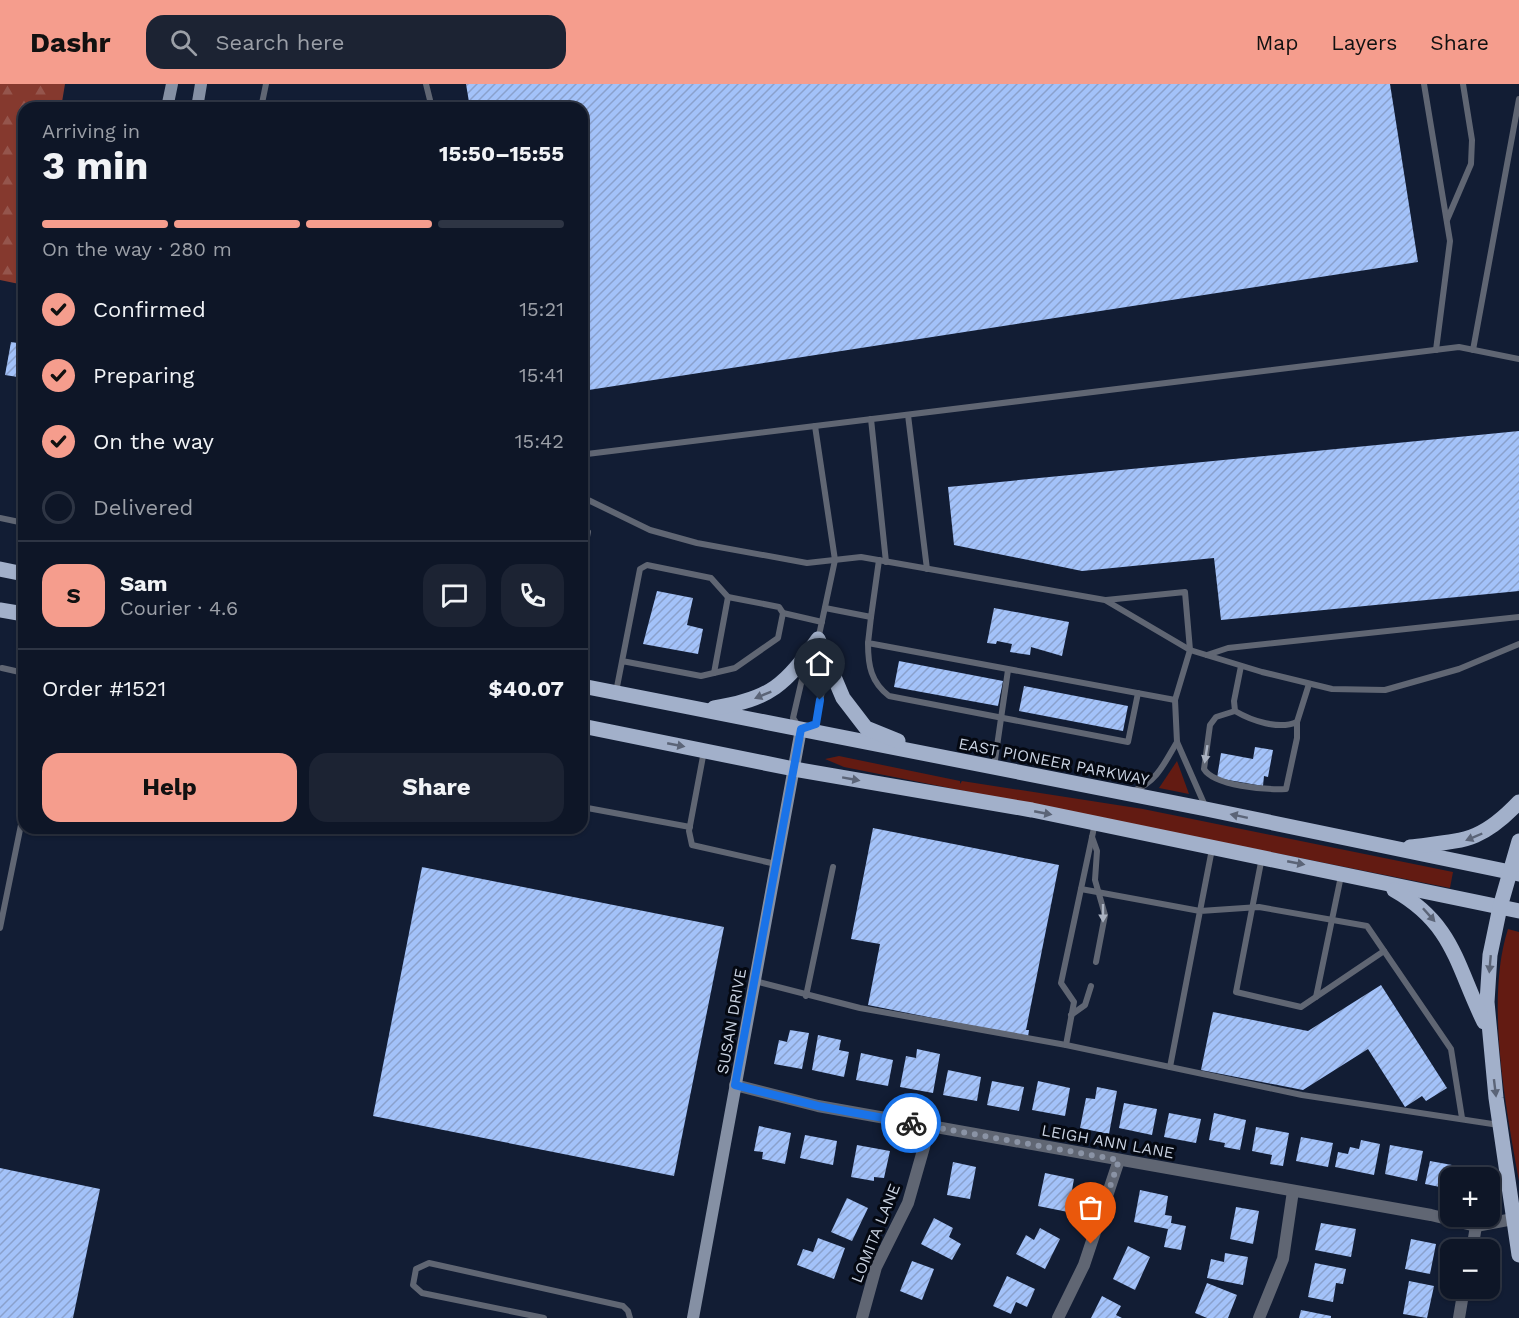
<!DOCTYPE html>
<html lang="en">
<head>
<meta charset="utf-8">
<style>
  :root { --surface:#0e1627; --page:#1c2333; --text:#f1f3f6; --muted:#9b9fa7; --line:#2e3544; --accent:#f59d8d }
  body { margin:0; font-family:"Work Sans",sans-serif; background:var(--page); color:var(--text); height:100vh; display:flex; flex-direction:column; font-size:22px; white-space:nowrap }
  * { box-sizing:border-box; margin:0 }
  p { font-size:20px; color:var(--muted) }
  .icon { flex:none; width:33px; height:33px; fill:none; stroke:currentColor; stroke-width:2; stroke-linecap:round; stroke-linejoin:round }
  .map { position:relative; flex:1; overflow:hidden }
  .sheet { position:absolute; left:18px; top:18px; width:570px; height:732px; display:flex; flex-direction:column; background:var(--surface); border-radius:18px; box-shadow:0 2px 4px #0004,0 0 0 2px var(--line) }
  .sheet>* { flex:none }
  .buttons { position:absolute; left:1440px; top:1083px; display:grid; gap:12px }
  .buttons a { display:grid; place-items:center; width:60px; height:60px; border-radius:12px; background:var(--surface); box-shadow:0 2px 4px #0004,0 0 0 2px var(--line); font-size:30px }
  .pin { position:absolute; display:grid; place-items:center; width:51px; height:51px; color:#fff; margin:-62px -26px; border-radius:50% 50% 50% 0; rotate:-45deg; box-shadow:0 0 6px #0007 }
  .pin .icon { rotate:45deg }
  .courier { position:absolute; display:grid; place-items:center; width:60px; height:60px; margin:-30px; border:4px solid #1a73e8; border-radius:50%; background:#fff; color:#222; box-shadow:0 2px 8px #0007 }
  .overview em { font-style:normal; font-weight:700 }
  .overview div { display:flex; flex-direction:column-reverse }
  .overview { display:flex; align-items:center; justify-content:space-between; height:102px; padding:0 24px }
  h1 { font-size:39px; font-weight:700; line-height:45px }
  .bar { display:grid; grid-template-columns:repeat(4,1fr); gap:9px 6px; align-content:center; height:72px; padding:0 24px }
  .bar i { height:8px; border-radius:4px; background:var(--line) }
  .bar .active { background:var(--accent) }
  .bar p { grid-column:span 4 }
  .line { display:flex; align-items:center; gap:15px; padding:0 24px; border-top:2px solid var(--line) }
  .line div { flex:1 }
  .round { display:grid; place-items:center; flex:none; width:63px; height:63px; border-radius:18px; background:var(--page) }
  ol { padding:0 24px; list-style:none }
  li { display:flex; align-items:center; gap:18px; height:66px }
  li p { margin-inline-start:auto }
  li .icon { padding:6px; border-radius:50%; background:var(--accent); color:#111; stroke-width:4 }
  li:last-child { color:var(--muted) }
  li i { width:33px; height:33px; border:3px solid var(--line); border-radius:50% }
  .primary-button { display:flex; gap:12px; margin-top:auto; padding:12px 24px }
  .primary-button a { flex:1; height:69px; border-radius:18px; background:var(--accent); color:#111; font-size:24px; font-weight:700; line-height:69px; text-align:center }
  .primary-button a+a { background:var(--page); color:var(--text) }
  header { display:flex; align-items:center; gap:36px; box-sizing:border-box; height:84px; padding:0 30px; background:var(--accent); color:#111 }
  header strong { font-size:28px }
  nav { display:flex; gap:33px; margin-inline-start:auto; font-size:21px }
  .search { width:420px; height:54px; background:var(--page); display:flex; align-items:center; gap:15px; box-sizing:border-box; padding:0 21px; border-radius:18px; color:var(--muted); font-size:22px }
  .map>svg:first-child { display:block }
  .green { fill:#631b12 }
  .forest { fill:url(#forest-firs) }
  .building { fill:url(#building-hatch) }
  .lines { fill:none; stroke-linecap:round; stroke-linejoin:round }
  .lane { stroke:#606673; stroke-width:6 }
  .street { stroke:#606673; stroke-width:12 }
  .secondary { stroke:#8590a4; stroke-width:12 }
  .primary { stroke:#a2b0ca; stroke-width:15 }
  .oneway { fill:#5b6477 }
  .oneway2 { fill:#aab2c1 }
  .done { stroke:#8a93a5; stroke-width:6; stroke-dasharray:0 10.8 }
  .route { stroke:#1a73e8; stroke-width:8 }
  .labels { text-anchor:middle; stroke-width:6; stroke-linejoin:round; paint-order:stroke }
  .street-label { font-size:16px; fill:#cad3e2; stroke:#040811 }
</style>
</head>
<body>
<header>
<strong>Dashr</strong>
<div class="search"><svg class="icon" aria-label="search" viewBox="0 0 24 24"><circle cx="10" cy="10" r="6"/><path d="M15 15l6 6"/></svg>Search here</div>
<nav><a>Map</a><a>Layers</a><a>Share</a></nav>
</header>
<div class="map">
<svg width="1519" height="1234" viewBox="0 0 1519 1234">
  <defs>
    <pattern id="forest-firs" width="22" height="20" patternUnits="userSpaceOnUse" patternTransform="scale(1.5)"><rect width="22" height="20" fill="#85392e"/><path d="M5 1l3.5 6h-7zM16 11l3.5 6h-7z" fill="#95554c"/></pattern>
    <pattern id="building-hatch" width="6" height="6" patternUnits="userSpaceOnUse" patternTransform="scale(1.5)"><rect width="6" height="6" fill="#a3c2f9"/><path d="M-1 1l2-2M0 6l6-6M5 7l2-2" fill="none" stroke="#8aa1cc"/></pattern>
  </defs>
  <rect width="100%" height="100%" fill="#121d34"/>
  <g class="green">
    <path d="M839 672 960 697V700L962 697 1143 725 1453 788 1450 804 844 683 825 675Z"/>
    <path d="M1177 677 1189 710 1159 704Z"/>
    <path d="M1508 845 1519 848V1097C1506 1024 1485 916 1508 845Z"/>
  </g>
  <path class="forest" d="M0 0H65L61 24H24V201L0 196Z"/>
  <g class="building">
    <path d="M466 0H1390L1418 178 582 307V24H470Z"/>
    <path d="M11 258 24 260V294L5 291Z"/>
    <path d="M1519 347V507L1221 536 1214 474 1082 487 954 461 948 403Z"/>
    <path d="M657 507 693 514 687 541 703 545 698 570 643 560Z"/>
    <path d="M994 524 1069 538 1062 572 1031 563 1030 571 1010 568 1012 560 997 557 996 560 987 559Z"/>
    <path d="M899 577 1003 597 998 622 894 603Z"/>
    <path d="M1024 602 1128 622 1123 647 1019 627Z"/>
    <path d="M1255 663 1273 666 1268 693 1264 692 1263 702 1217 694 1221 669 1253 675Z"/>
    <path d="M873 744 1059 781 1026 946H1029L1028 953 868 921 880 860 851 855Z"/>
    <path d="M422 783 724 843 674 1092 373 1032Z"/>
    <path d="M1381 901 1447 1004 1426 1017 1422 1012 1405 1023 1368 965 1303 1006 1201 986 1213 928 1308 947Z"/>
    <path d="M790 946 809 949 802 985 774 980 779 956 787 958Z"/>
    <path d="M818 951 841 956 839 966 849 968 844 993 812 986Z"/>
    <path d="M917 965 940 970 933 1009 900 1003 906 972 916 974Z"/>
    <path d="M861 969 893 976 888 1002 856 996Z"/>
    <path d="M948 986 981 993 977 1017 943 1011Z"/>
    <path d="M992 997 1024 1003 1019 1027 987 1021Z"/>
    <path d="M1038 997 1070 1004 1065 1032 1032 1026Z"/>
    <path d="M1097 1003 1117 1007 1109 1050 1080 1044 1086 1014 1095 1015Z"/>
    <path d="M1124 1019 1157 1025 1152 1051 1119 1044Z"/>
    <path d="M1169 1029 1201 1035 1196 1059 1164 1053Z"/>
    <path d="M1214 1029 1246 1036 1240 1066 1224 1063 1225 1059 1209 1056Z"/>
    <path d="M759 1042 791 1049 785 1080 762 1075 763 1068 754 1067Z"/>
    <path d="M1256 1043 1289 1049 1283 1082 1270 1080 1272 1071 1252 1067Z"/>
    <path d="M805 1051 837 1057 833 1081 800 1074Z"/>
    <path d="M1301 1053 1333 1059 1328 1083 1296 1077Z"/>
    <path d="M1361 1056 1380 1060 1374 1091 1335 1083 1338 1068 1348 1070 1350 1063 1359 1065Z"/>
    <path d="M857 1061 890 1067 884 1094 874 1093V1097L851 1093Z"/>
    <path d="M1390 1061 1423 1067 1417 1097 1385 1090Z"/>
    <path d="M1430 1077 1463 1083 1461 1094H1450V1105L1425 1100Z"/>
    <path d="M953 1078 976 1083 970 1115 947 1111Z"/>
    <path d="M0 1084 100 1105 73 1234H0Z"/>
    <path d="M1045 1089 1074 1095 1068 1128 1038 1122Z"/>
    <path d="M1140 1106 1168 1112 1165 1131 1172 1132 1171 1139 1186 1142 1181 1166 1164 1163 1168 1145 1134 1138Z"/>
    <path d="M847 1114 868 1124 852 1157 831 1148Z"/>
    <path d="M1236 1123 1259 1127 1253 1160 1230 1155Z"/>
    <path d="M934 1134 953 1144 949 1153 961 1160 952 1176 921 1160Z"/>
    <path d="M1321 1139 1356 1145 1351 1173 1315 1166Z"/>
    <path d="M1040 1144 1060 1155 1045 1185 1016 1170 1026 1151 1034 1156Z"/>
    <path d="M818 1154 845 1164 834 1195 797 1181 803 1165 813 1168Z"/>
    <path d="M1411 1155 1436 1160 1430 1190 1405 1185Z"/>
    <path d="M1128 1162 1150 1173 1135 1206 1113 1195Z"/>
    <path d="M1225 1169 1248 1173 1243 1201 1207 1194 1211 1175 1224 1178Z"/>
    <path d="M912 1177 934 1185 922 1216 900 1207Z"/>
    <path d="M1315 1179 1346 1185 1343 1200 1336 1199 1333 1218 1308 1213Z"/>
    <path d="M1007 1192 1035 1205 1027 1223 1016 1218 1011 1230 993 1222Z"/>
    <path d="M1409 1197 1434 1202 1427 1234 1403 1230Z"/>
    <path d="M1207 1199 1237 1211 1228 1234H1207L1195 1229Z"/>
    <path d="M1102 1212 1121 1222 1116 1231 1122 1234H1091Z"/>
    <path d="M1301 1226 1331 1232V1234H1299Z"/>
  </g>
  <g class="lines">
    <g class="lane">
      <path d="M426 0 432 24"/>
      <path d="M1424 0 1450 157 1436 266"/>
      <path d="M261 24 266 0"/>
      <path d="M1447 136 1471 80 1472 56 1463 0"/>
      <path d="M1473 266 1519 15"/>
      <path d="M908 331 927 485"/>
      <path d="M871 335 886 478"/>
      <path d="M815 342 835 476 818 556"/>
      <path d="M582 375 587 370 1459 263 1519 275"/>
      <path d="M582 413 650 446 697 459 807 479 861 473 1105 516 1190 566 1262 588 1332 605 1385 606 1459 585 1519 560"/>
      <path d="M0 434 24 439"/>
      <path d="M582 476 588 448"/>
      <path d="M1106 516 1185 508 1190 566 1175 616 1177 658 1206 724"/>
      <path d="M825 524 871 533 879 476"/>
      <path d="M783 529 822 538"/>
      <path d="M871 533 868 559 1175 616"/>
      <path d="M868 559C868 582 871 598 889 612L1128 658 1138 609"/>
      <path d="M1207 571 1228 564 1519 533"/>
      <path d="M1241 582 1234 617 1235 627C1252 637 1279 646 1297 638L1309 600"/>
      <path d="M2 584 24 589"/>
      <path d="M714 589 728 513"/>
      <path d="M616 608 640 485 647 481 711 494 728 513 779 523 783 529 778 554 735 584 701 592 622 577"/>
      <path d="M1235 627 1216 633 1210 641 1204 685C1214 702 1266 706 1286 705L1297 654V638"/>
      <path d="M799 643 793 634 806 578"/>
      <path d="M808 643 816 640 826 585"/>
      <path d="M704 667 689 747 692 761 776 780"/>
      <path d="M994 683 1008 586"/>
      <path d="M1133 707C1157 698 1165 678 1177 658"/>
      <path d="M582 723 690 743"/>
      <path d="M1092 753 1097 767 1095 796 1105 831 1096 878"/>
      <path d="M1262 773 1236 908 1301 923 1384 867"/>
      <path d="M1081 805 1200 827 1212 765"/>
      <path d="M0 844 24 726"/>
      <path d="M755 897 860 924 1066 961 1302 1011 1499 1041"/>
      <path d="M806 912 833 783"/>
      <path d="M1316 913 1341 792"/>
      <path d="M1071 931 1085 921 1091 902"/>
      <path d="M1066 961 1074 918 1061 899 1095 739"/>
      <path d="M1170 983 1200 827 1259 823 1367 842 1451 965 1462 1034"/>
      <path d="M544 1234 422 1209 413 1201 416 1185 429 1179 623 1222 628 1227 630 1234"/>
    </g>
    <g class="street">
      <path d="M735 1001 818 1022 1431 1131 1476 1142 1513 1135"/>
      <path d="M1472 1166 1476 1142"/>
      <path d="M862 1234 876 1183 908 1119 930 1042"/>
      <path d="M1058 1234 1084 1181 1119 1076"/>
      <path d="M1259 1234 1283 1175 1293 1107"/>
      <path d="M1459 1234 1464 1204"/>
    </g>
    <g class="secondary">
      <path d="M167 24 172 0"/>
      <path d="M197 24 201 0"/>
      <path d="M693 1234 801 645"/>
    </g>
    <g class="primary">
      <path d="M0 485 24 490"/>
      <path d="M0 526 24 530"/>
      <path d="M582 602 1206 725 1519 790"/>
      <path d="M714 624C771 615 785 601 818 555L843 614 866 644 898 657"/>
      <path d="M582 642 794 685 1032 726 1519 827"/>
      <path d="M1519 757 1500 823 1490 871 1487 918 1496 1014 1519 1171"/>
      <path d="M1410 763C1464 756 1480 759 1519 718"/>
      <path d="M1394 806C1454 840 1456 881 1484 938"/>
    </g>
  </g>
  <defs><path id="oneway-solid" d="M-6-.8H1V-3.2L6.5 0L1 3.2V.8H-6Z" transform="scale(1.5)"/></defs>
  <g class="oneway">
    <use href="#oneway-solid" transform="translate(763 611) rotate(158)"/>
    <use href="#oneway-solid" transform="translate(676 661) rotate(11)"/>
    <use href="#oneway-solid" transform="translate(851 695) rotate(10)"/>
    <use href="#oneway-solid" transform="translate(1043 729) rotate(11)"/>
    <use href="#oneway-solid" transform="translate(1239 732) rotate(-168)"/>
    <use href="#oneway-solid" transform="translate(1474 753) rotate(157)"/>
    <use href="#oneway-solid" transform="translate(1296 779) rotate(11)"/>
    <use href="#oneway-solid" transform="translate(1429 831) rotate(48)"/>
    <use href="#oneway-solid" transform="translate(1490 880) rotate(95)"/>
    <use href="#oneway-solid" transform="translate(1495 1004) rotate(83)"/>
  </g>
  <g class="oneway2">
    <use href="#oneway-solid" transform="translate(1206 670) rotate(99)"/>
    <use href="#oneway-solid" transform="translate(1103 829) rotate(90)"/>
  </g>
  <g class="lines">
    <path class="done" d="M911 1039 1119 1076 1091 1160"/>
    <path class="route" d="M820 616 816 640 801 645 735 1001 818 1022 911 1039"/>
  </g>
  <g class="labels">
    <g class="street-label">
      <text transform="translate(1054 677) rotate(11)" y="6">EAST PIONEER PARKWAY</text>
      <text transform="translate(731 937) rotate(-80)" y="6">SUSAN DRIVE</text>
      <text transform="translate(1108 1057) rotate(10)" y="6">LEIGH ANN LANE</text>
      <text transform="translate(875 1149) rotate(-68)" y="6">LOMITA LANE</text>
    </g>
  </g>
</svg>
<div class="buttons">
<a>+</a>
<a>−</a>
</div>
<div class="pin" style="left:1091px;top:1160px;background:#ea580c"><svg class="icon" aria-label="bag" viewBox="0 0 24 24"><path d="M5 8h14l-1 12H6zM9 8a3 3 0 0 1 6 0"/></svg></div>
<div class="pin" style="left:820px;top:616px;background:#1f2937"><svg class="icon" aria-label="home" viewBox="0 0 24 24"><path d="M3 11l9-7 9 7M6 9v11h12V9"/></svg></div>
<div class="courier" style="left:911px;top:1039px"><svg class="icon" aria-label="bike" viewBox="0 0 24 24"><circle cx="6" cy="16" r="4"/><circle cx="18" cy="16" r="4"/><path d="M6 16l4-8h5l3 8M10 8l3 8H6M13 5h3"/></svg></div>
<section class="sheet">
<div class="overview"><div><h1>3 min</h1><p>Arriving in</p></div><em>15:50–15:55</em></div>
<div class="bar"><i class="active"></i><i class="active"></i><i class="active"></i><i></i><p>On the way · 280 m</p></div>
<ol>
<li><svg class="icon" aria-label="check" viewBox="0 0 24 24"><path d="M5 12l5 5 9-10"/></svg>Confirmed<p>15:21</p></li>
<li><svg class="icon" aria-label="check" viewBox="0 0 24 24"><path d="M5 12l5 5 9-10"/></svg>Preparing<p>15:41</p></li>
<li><svg class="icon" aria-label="check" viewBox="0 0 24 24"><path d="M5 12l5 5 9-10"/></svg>On the way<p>15:42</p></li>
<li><i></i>Delivered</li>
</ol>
<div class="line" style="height:108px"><b class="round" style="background:var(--accent);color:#111">S</b><div><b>Sam</b><p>Courier · 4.6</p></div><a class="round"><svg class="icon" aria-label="chat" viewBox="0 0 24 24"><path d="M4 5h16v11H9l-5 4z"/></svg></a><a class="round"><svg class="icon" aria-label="phone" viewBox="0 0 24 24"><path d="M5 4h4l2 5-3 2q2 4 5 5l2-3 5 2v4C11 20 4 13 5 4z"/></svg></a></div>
<div class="line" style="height:78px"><div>Order #1521</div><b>$40.07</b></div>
<div class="primary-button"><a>Help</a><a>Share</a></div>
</section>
</div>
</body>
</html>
